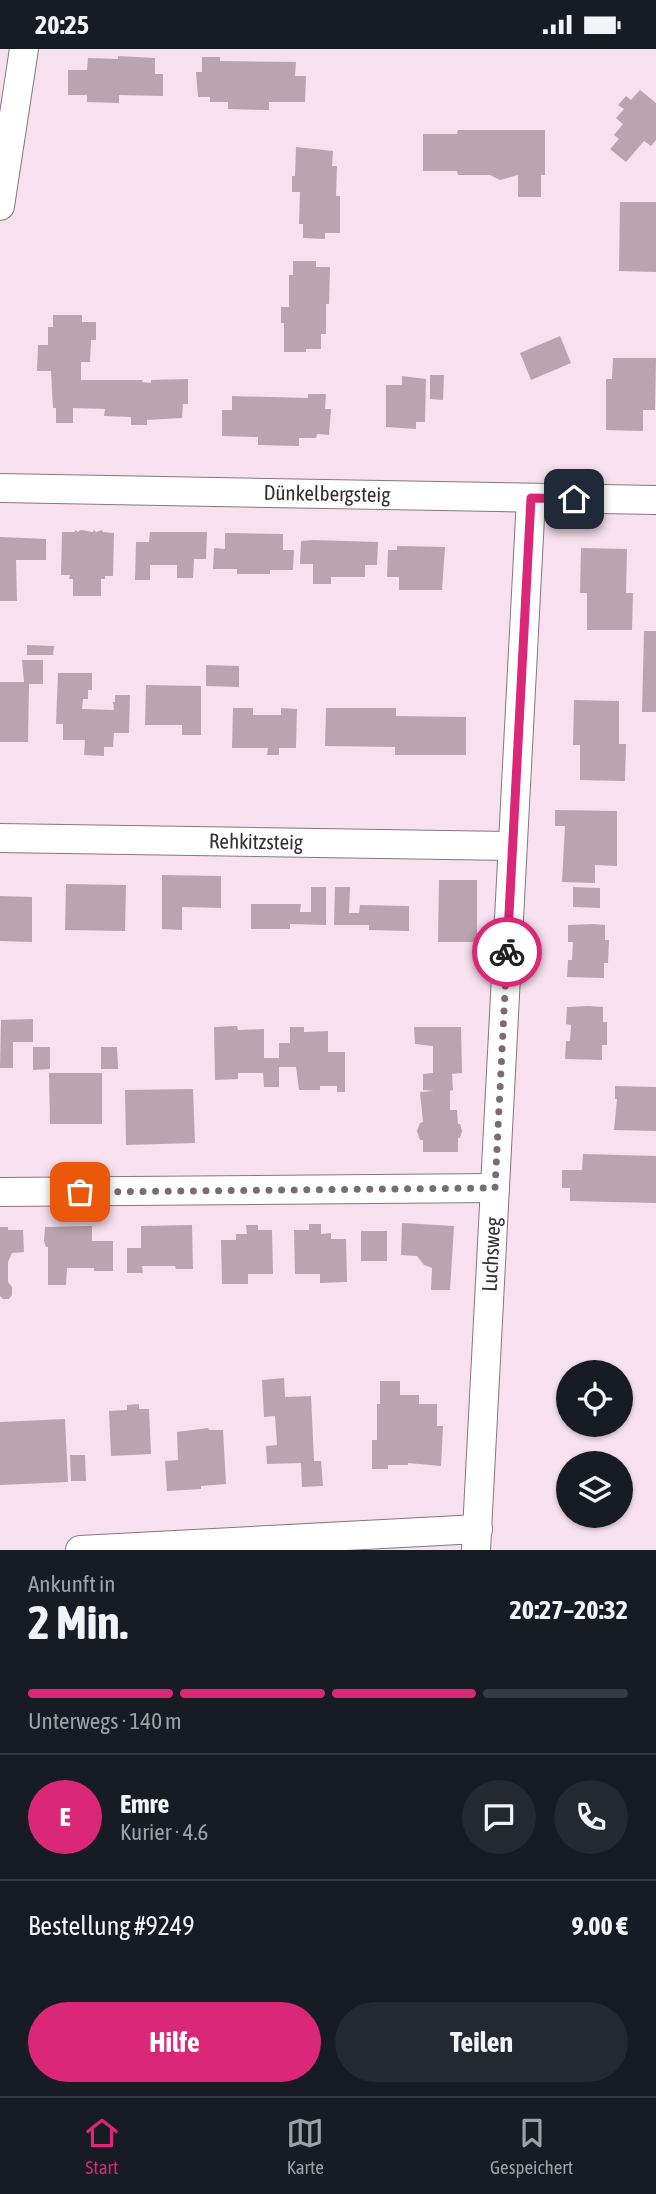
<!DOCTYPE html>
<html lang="de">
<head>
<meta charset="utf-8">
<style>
  :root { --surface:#171b24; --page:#242831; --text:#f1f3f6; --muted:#9ea1a6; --line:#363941; --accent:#db2777 }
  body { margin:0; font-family:"Asap Condensed",sans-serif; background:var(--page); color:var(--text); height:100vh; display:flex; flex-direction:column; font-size:26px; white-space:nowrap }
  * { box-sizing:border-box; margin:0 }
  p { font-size:23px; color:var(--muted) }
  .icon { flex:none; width:38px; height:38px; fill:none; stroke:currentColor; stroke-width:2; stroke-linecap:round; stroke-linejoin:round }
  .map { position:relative; height:1501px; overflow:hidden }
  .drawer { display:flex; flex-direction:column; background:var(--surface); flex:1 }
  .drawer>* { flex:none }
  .tools { position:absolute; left:556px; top:1311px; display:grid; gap:14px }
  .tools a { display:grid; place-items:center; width:77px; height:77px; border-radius:50%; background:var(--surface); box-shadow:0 2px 5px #0004; font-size:35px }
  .pin { position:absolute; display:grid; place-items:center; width:60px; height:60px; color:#fff; margin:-30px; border-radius:14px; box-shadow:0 4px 10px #0006 }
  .courier { position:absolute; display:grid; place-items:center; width:70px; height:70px; margin:-35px; border:5px solid #db2777; border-radius:50%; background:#fff; color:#222; box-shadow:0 2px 9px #0007 }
  .headline em { font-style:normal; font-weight:700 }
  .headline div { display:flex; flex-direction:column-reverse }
  .headline { display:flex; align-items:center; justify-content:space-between; height:119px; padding:0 28px }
  h1 { font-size:46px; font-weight:700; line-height:52px }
  .bar { display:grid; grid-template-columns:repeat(4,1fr); gap:10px 7px; align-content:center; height:84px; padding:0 28px }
  .bar i { height:9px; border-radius:5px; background:var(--line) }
  .bar .active { background:var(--accent) }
  .bar p { grid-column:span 4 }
  .line { display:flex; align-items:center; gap:18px; padding:0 28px; border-top:2px solid var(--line) }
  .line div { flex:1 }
  .round { display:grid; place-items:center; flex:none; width:74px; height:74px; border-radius:37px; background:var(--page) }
  .cta { display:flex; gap:14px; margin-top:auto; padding:14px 28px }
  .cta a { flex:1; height:80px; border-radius:42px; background:var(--accent); color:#fff; font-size:28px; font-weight:700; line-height:80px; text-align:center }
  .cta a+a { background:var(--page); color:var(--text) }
  .status { display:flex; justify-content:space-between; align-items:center; height:49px; padding:0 35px; background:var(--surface); direction:ltr }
  .status svg { height:19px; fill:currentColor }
  .tab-bar { display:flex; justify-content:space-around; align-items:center; height:98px; border-top:2px solid var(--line); background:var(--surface); font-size:19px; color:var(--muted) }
  .tab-bar a { display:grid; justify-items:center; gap:4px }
  .tab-bar .active { color:var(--accent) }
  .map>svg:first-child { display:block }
  .building { fill:#b9a4b0 }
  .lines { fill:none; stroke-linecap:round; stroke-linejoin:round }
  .street-casing { stroke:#887580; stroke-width:30 }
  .street { stroke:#fff; stroke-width:28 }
  .done { stroke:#796c74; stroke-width:7; stroke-dasharray:0 12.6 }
  .route { stroke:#db2777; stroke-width:9 }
  .labels { text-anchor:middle; stroke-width:6; stroke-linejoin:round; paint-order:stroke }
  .street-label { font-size:21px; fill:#352d32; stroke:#fff1f9 }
</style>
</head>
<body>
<div class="status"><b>20:25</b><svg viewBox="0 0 49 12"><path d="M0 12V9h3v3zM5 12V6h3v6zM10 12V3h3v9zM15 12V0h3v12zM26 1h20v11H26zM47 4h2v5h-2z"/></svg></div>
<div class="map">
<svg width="656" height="1501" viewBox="0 0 656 1501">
  <rect width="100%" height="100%" fill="#f7e1ee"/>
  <g class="building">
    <path d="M118 7 155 9V25H163V47L119 46V54L87 53V46H68V21H87L88 9 118 10Z"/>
    <path d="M202 8H220V12L296 13 295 27H306L305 53H269V61L228 60V53H210V48H198L196 23H202Z"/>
    <path d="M640 41 656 54V91L651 97 644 92 626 113 610 100 619 90 614 86 623 75 616 69 624 60 618 56 626 47 631 51Z"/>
    <path d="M458 81H545V126H541V148H518V126L500 131 490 126H458L457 122H423V85H457Z"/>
    <path d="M296 98 333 102 332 117H337L336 147H340V184H325V190L303 189V175H299L300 143H292V127H295Z"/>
    <path d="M620 153H656V223L619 222Z"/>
    <path d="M293 212H316V218H330L329 255H326V285H321V300H306V303H284V274H281V258H289V226H293Z"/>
    <path d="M53 266H82V273H96V291H91L90 313H81V331H143L142 333 151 334V331L188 330V355H183L182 369 147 371V376H131V368L104 367 105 360 73 359V374H56V359H53L51 322H37L38 296H48V278H53Z"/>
    <path d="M560 287 571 314 531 331 520 304Z"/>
    <path d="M613 309H656L655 361H643V382L606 381V330H612Z"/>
    <path d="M430 326H444L443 351 430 350Z"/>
    <path d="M402 327 426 330 425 373H416V380L386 378V336H402Z"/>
    <path d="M308 345H326L325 360H331L329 386 317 385 316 389H299V397L258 396V388L222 387V361H232V347L308 349Z"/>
    <path d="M75 481 78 483 81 481 93 483 94 481 96 483 102 481 103 483 114 484 113 527H105V530H101V547H73V530H69L70 526H61L62 483H75Z"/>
    <path d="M150 483H207L206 510H194L193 529H177V516H150V531H135L136 493H149Z"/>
    <path d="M225 484 283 485V501H294L293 521H270V525H237V520H213L214 499 225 500Z"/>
    <path d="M0 488 46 490V511H16L17 552H0Z"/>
    <path d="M313 491 378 493 377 516H365V528H331V535H313V515H300L301 492Z"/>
    <path d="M397 497 445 498 442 541H399V528H387L388 501H397Z"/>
    <path d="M581 499 627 500 626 544H633L632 581H587V544H580Z"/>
    <path d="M644 582H656V663H642Z"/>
    <path d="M27 596 54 597 53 606H27Z"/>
    <path d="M22 611H43V635H29L28 693H0V633H24Z"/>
    <path d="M206 616 239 617V638L206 637Z"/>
    <path d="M58 624H92V641H88V650H83L82 660 114 661 113 653H115V646H130L129 684H114L113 698H104V707L84 706 85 691H63V675H56Z"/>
    <path d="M146 636 201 637V686H182V676H145Z"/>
    <path d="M574 651 619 652V695H626L625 732 580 731V696H573Z"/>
    <path d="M233 659H253V666H281V659L297 660 296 699H279V706H267L268 699H232Z"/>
    <path d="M326 659H396V667L466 668V706H395V698L325 697Z"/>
    <path d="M555 761 617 762V817L595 816V834L562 833 565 777H555Z"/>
    <path d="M162 826 221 827V859L182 858V881L162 880Z"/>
    <path d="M439 831H477V893H438Z"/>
    <path d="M66 835 126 836 125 882 65 881Z"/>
    <path d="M311 838H326V876L290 875V880H251V855H301L300 863H311Z"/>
    <path d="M335 838H350L349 864H359L360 856 409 857V882L369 881V876H334Z"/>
    <path d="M573 838 600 839V859L573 858Z"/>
    <path d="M0 847 32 848V893L0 892Z"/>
    <path d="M593 875 605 876V891H609L608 914H604V929L567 928 568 911H572L573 893H568V876Z"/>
    <path d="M588 957 603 958V973H607V996H602V1011L565 1010 566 992H570L571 976 566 975 567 958Z"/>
    <path d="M33 970V993H13V1019H0L1 971Z"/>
    <path d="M237 977 238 981 264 980V1009H279V994H290V978H304V983L328 982V1003H345V1043H337V1037H320V1041H299L296 1018H279V1038H264L263 1024H238V1030L215 1031 214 978Z"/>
    <path d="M414 978H461L462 1024 452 1025 453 1041 450 1042V1061H457L458 1075H460L462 1082 460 1089H458V1103H423V1091H420L417 1082 420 1074 423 1073 420 1043 434 1042 423 1041V1025L433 1024V997L415 995Z"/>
    <path d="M33 998H50V1020L33 1021Z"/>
    <path d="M101 998H117L118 1020H101Z"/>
    <path d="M49 1024H102V1075H50Z"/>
    <path d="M615 1037 656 1038V1082L614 1081 617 1050H615Z"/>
    <path d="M193 1040 195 1094 126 1096 125 1041Z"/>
    <path d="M583 1105 656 1107V1154L570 1152V1139H562V1121H582Z"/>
    <path d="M402 1174 454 1177 450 1241H431L432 1219 424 1216 417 1207 401 1206Z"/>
    <path d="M309 1175H321V1185L331 1184V1190H346L347 1233 320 1234V1225H295L294 1181H309Z"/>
    <path d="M192 1176 193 1220H176L175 1217H142L143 1224H127V1199H141V1177Z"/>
    <path d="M246 1176H258V1181H272L273 1225H248V1235H222L221 1191H236V1185H247Z"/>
    <path d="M92 1177V1192H113V1222H94V1219H67L66 1236H48V1198H46L44 1192 45 1178Z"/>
    <path d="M0 1178H8V1181H23L24 1203 12 1204 8 1213V1233L12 1238V1246L9 1250H3L0 1247Z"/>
    <rect x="361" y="1182" width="26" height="30"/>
    <path d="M284 1329 285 1348 311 1347 314 1412H321L323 1437 302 1438 301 1414 267 1415 266 1397 277 1396 275 1367 264 1368 262 1331Z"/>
    <path d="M380 1332H400V1346H419V1355H437V1377H443L441 1417 408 1414V1416H388V1420H372V1391H377V1355H380Z"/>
    <path d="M139 1355V1360H149L151 1405 111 1407 109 1362 127 1361V1356Z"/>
    <path d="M65 1370 68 1433 0 1436V1373Z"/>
    <path d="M208 1379 209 1381H223L226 1435 201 1437V1440L167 1442 165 1412 178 1411 177 1383Z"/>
    <path d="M70 1406H85L86 1432H71Z"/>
  </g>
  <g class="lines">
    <g class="street-casing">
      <g id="street">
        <path d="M0 157 24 0"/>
        <path id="s1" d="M0 439 656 451"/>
        <path id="s2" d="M0 789 512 797"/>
        <path d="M0 1143 495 1139"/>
        <path d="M80 1501 478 1480"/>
        <path id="s3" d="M476 1501 531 449"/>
      </g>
    </g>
    <use href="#street" class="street"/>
  </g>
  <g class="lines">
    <path class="done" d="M80 1143 495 1139 507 903"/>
    <path class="route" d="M507 903 531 449 574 450"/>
  </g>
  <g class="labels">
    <g class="street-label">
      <text dy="7" stroke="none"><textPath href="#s1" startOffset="327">Dünkelbergsteig</textPath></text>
      <text dy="7" stroke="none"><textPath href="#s2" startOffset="256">Rehkitzsteig</textPath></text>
      <text dy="7" stroke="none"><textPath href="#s3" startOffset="296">Luchsweg</textPath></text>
    </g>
  </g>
</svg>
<div class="tools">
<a><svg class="icon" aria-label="locate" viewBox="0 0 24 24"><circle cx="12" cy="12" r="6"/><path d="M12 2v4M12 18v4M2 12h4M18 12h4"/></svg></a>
<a><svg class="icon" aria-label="layers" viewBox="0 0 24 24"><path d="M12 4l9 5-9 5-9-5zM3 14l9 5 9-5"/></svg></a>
</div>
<div class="pin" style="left:80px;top:1143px;background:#ea580c"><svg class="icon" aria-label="bag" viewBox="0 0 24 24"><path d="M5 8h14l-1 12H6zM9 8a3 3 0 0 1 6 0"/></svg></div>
<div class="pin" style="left:574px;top:450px;background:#1f2937"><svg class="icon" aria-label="home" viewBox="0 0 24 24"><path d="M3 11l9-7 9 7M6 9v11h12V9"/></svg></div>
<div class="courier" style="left:507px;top:903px"><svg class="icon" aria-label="bike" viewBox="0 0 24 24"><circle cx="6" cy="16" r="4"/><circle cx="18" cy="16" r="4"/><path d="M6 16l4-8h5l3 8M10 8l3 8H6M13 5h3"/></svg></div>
</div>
<section class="drawer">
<div class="headline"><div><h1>2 Min.</h1><p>Ankunft in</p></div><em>20:27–20:32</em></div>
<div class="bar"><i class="active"></i><i class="active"></i><i class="active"></i><i></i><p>Unterwegs · 140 m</p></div>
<div class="line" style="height:126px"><b class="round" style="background:var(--accent);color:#fff">E</b><div><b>Emre</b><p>Kurier · 4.6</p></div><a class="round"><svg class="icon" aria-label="chat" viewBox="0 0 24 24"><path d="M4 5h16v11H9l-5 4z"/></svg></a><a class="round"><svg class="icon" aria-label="phone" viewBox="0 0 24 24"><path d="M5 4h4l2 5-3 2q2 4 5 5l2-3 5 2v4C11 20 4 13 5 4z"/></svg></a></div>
<div class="line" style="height:91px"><div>Bestellung #9249</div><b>9.00 €</b></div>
<div class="cta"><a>Hilfe</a><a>Teilen</a></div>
</section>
<nav class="tab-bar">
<a class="active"><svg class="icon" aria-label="home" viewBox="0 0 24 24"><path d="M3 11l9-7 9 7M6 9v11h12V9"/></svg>Start</a>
<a><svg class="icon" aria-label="map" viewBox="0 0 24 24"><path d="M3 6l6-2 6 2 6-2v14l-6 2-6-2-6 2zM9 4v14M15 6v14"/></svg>Karte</a>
<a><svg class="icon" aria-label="saved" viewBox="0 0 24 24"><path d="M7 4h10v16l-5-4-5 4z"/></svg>Gespeichert</a>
</nav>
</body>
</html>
